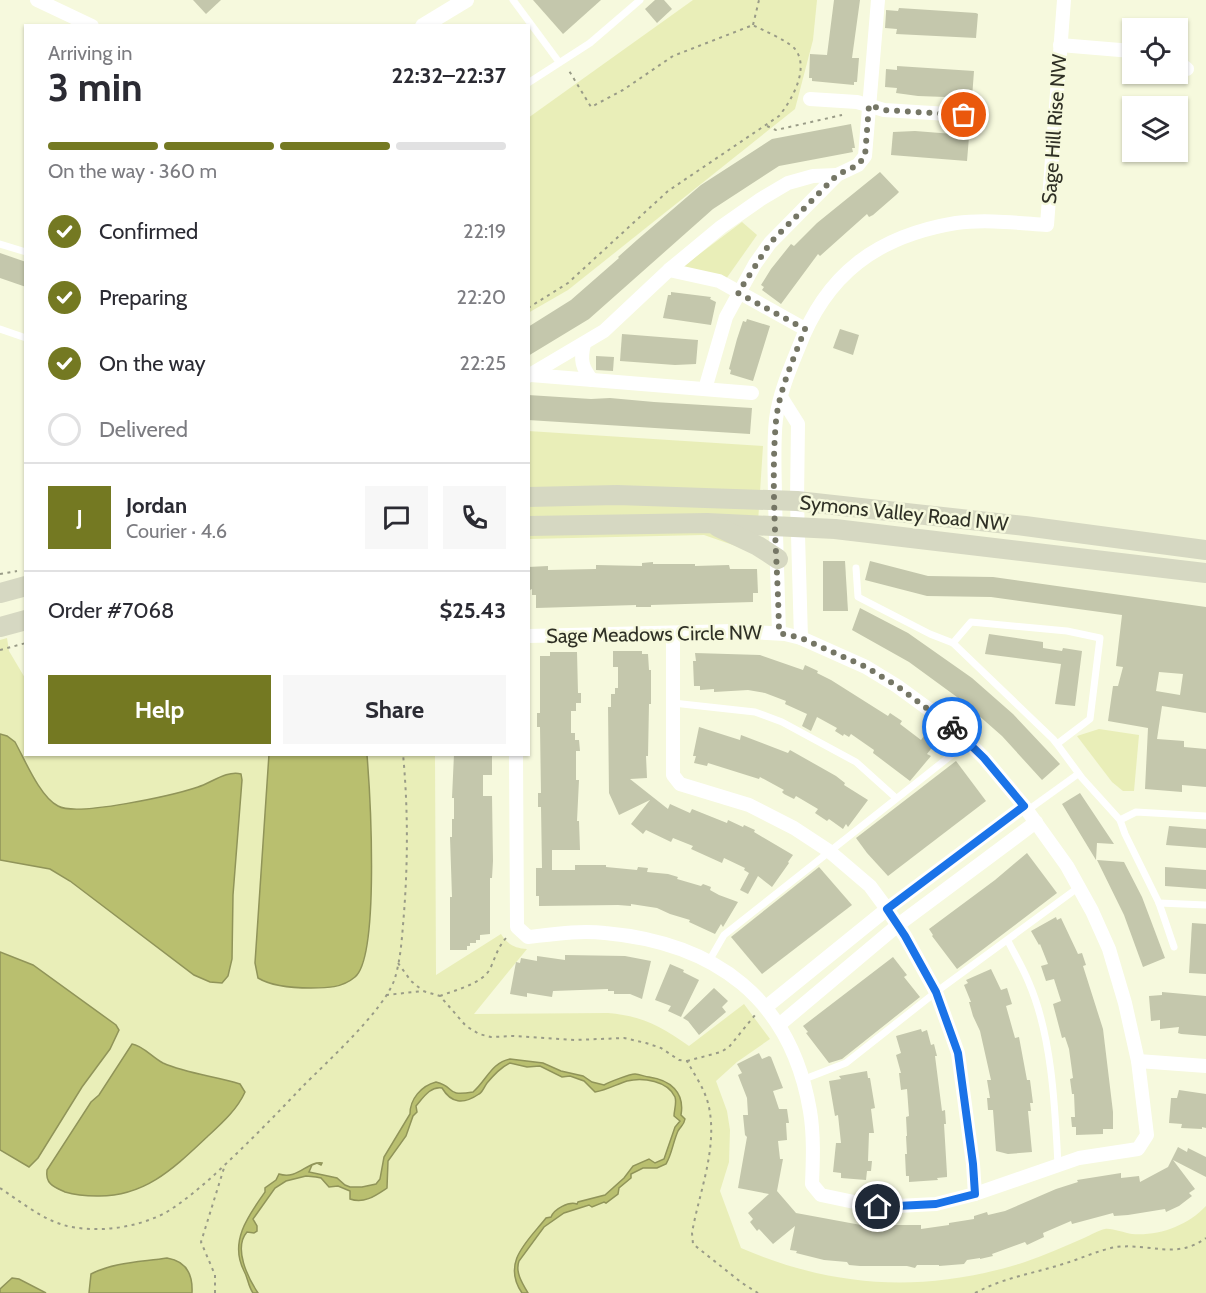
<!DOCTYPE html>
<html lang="en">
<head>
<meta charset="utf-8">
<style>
  :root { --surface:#fff; --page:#f7f7f7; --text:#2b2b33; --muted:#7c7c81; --line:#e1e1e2; --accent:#747922 }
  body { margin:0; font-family:Cabin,sans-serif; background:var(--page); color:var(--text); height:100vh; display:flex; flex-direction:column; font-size:22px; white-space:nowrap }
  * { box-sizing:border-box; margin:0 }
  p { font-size:20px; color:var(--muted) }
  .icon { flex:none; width:33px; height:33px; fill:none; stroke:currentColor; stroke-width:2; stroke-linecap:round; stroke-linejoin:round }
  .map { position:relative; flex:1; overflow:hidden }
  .drawer { position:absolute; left:24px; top:24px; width:506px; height:732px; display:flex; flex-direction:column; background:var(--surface); border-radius:0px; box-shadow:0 2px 4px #0004 }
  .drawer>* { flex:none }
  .tools { position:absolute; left:1122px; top:18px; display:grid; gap:12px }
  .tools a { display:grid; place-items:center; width:66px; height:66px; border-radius:0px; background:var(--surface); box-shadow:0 2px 4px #0004; font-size:30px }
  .pin { position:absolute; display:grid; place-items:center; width:51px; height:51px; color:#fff; margin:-26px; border:3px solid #fff; border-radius:50%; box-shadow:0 2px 6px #0007 }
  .courier { position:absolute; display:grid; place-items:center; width:60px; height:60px; margin:-30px; border:4px solid #1a73e8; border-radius:50%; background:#fff; color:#222; box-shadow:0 2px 8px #0007 }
  .summary em { font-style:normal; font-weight:700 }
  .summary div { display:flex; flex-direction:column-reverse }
  .summary { display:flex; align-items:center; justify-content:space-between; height:102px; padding:0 24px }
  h1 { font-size:39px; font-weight:700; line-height:45px }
  .bar { display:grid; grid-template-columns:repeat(4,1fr); gap:9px 6px; align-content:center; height:72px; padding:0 24px }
  .bar i { height:8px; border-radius:4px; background:var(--line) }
  .bar .current { background:var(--accent) }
  .bar p { grid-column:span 4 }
  .line { display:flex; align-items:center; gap:15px; padding:0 24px; border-top:2px solid var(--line) }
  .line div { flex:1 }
  .round { display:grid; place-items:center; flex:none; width:63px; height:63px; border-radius:0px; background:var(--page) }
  ol { padding:0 24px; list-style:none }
  li { display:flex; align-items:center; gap:18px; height:66px }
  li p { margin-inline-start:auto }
  li .icon { padding:6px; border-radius:50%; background:var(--accent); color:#fff; stroke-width:4 }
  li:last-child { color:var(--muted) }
  li i { width:33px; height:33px; border:3px solid var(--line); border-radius:50% }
  .action { display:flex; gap:12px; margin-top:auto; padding:12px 24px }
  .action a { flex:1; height:69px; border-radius:0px; background:var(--accent); color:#fff; font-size:24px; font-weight:700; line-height:69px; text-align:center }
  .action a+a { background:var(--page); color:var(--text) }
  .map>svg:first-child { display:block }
  .green { fill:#e9eeb8 }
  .water { fill:#b9bf6f; stroke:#909459; stroke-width:1.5 }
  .building { fill:#c4c7ac; fill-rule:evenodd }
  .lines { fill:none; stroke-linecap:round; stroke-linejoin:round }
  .path { stroke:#999b87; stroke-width:2; stroke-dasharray:3 4.5; stroke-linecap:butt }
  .service { stroke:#fff; stroke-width:7 }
  .minor { stroke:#fff; stroke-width:14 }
  .tertiary { stroke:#fff; stroke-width:16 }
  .secondary { stroke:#d6d8c2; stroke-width:20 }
  .done { stroke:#757665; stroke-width:6; stroke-dasharray:0 10.8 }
  .route { stroke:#1a73e8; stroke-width:8 }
  .labels { text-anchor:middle; stroke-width:5; stroke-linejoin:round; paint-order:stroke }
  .street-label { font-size:20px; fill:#2f3025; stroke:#f6f9dd }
</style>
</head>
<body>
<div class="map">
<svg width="1206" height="1293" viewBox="0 0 1206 1293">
  <rect width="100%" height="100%" fill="#f6f9dd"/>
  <g class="green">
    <path d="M693 0H817L813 40 795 109 568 290 528 313V118Z"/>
    <path d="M742 222 757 235 726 279 681 268Z"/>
    <path d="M528 431 763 446 756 553 704 535 528 539Z"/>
    <path d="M7 638 9 651 25 678 26 754 435 755 436 975 501 934C508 945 515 948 527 949L474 1014 608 1013C642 1016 661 1026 689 1046L744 1004 770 1039 737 1062 716 1081 727 1111 730 1130 729 1162 720 1191 741 1248C836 1289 927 1293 1025 1262 1045 1255 1065 1246 1084 1238 1091 1235 1099 1230 1105 1229 1112 1228 1124 1233 1132 1234 1159 1236 1187 1226 1206 1206V1293H0V640Z"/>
    <path d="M1099 729 1139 735 1134 791H1123L1112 782 1077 736Z"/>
  </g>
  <g class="water">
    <path d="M0 734 7 736 15 742C25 760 40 797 58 806 77 817 174 795 198 787 211 783 227 770 241 774L242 780 233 895 232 959 228 976 222 983 210 982 194 975 70 881 50 869 0 860Z"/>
    <path d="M269 754 367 755C370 792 380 956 355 977 342 988 327 988 311 988 294 988 273 987 258 978L255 963Z"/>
    <path d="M0 952 33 965 116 1025 119 1030 110 1049 82 1087 38 1158 29 1167 0 1150Z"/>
    <path d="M132 1044C142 1045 153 1058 163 1063 188 1074 215 1076 240 1084L245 1092C237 1110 221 1124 207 1137 174 1168 145 1197 97 1196 86 1196 75 1195 65 1192 54 1187 45 1184 47 1170L91 1102 99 1095Z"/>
    <path d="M510 1059 543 1063 561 1071 583 1076 592 1082 604 1085C609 1082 630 1074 635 1074 640 1074 645 1077 649 1077 670 1080 685 1092 681 1115L685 1119C684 1125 681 1126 678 1131 673 1142 672 1154 666 1164L657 1168H643L631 1174V1178L619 1188 618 1194 606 1203 604 1202 592 1207 589 1205 564 1213 544 1227 519 1261C515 1272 522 1283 528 1293H522C501 1262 528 1241 546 1218L551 1217C554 1209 569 1201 577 1204L578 1202 605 1195 624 1178 633 1166 649 1159 655 1163 664 1159 675 1127 680 1121 674 1116C674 1110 677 1103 675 1097 668 1081 643 1077 627 1081 617 1084 607 1090 595 1092L584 1081 570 1076 562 1077 540 1066 527 1067 510 1063C500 1068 494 1075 487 1083 484 1087 483 1092 479 1094 463 1105 451 1103 442 1088 430 1086 423 1098 416 1106L417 1112 413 1116 406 1136 388 1161 387 1188C375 1196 364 1204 350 1199V1191L338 1186 329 1187 321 1178 316 1177 306 1176 286 1181 275 1188 253 1219 257 1226V1231L254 1233 247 1232C233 1248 248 1278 258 1293H253C248 1286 248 1278 244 1271 229 1242 248 1216 265 1192V1188L276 1180 279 1174C298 1180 307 1161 322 1163L321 1165 317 1163 312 1165 309 1172 337 1178 345 1185 350 1187H362L376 1184 380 1179 384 1157 410 1114C410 1099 421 1086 436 1082 457 1087 444 1097 473 1092 487 1080 491 1063 510 1059Z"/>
    <path d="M167 1258C186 1261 193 1274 192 1293H89L91 1274C114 1262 142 1262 167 1258Z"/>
    <path d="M12 1278 19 1279 46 1293H0V1289Z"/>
  </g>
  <g class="building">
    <path d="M193 0H221L206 14Z"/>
    <path d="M533 0H601L563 34Z"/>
    <path d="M655 0H664L672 9 657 23 645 9Z"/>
    <path d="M834 0H860L852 58H859L857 82H854V85L812 81V78H809L810 54 827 55Z"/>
    <path d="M899 8 976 13 978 14 976 38 896 34 897 29 885 28 886 13V10L898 11Z"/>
    <path d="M897 66 974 71 972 98 918 96 896 93 897 88 885 87 886 69 897 70Z"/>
    <path d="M851 124 855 148H852L853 152 779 166 713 209 589 319 528 356V327L571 300 619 258 618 257 637 240 701 185 772 139Z"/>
    <path d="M915 131 966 135 969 137 967 161 891 155 893 132Z"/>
    <path d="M880 172 899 192 896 195 873 215 869 217 867 214 820 256 818 254 781 304 762 290 764 287 761 285 771 269 791 244 794 246 817 223Z"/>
    <path d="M0 253 26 262V287L0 278Z"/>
    <path d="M671 292 711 297 710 299 716 302 711 325 663 318 668 295H671Z"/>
    <path d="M747 319 770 326 753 381 730 374 731 370 729 369 737 339 743 321 746 322Z"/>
    <path d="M840 329 859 335 853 355 833 348Z"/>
    <path d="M622 334 698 340 696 364 675 365 620 361Z"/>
    <path d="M596 356 614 357 613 371 596 370Z"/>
    <path d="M528 395 591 399 610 398 654 402 752 408 750 434 528 420Z"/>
    <path d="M823 561H845L848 611H823Z"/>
    <path d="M870 561 928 576 993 577 1206 607V713L1162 706 1157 739 1184 741V747L1206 749V787L1182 785V792L1145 789 1148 728 1108 721 1113 686H1118L1123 667 1116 666 1122 615 991 597 927 596 865 580ZM1159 672 1183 674 1180 695 1156 691Z"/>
    <path d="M653 562V564H695V566L729 565 730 569H757L758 593H753V602L651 605V607H636V605L536 608V595H532V589L528 591V567L548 566V570L596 569V565L642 566V563Z"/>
    <path d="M860 608 908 633 972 678 1013 714 1060 764 1042 780 1002 736 961 700 909 662 852 630Z"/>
    <path d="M989 634 1043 642V648L1062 651 1063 648 1082 651 1075 706 1055 704 1061 664 985 654Z"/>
    <path d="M613 651H642V654H648L649 670H651V704H649L648 756H646L647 778 630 779 668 809 670 804 690 813 692 809 727 823 728 820 743 827 744 825 755 830 754 832 793 855 788 862 789 863 772 887 758 876 748 894 740 890 749 873 744 870 745 868 724 858 722 863 691 849 693 846 673 838 671 842 646 830 643 834 631 824 650 800 619 815 609 793 608 707H611V694H615V688H618V667H613Z"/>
    <path d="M550 652H577L578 693H581V703H576V711H571V733H575V740H579L580 751H576V780H579L577 821H579L580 850H552V870H575V865H606V867L637 870 638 867 648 868 647 872 668 874 678 877 677 879 701 886 703 884 711 887 710 890 719 895 738 902 723 927 721 924 715 934 689 922 690 920 670 914 657 908 631 904V906L618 905 539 906V896H536V868H542L541 807H538V793H541L540 727H537V713H540V656H550Z"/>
    <path d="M695 653 760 655 803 670 805 665 818 671 817 673 831 680 888 716 890 713 902 721 900 724 921 740 924 736 934 745 927 754 931 756 910 781 873 753 874 750 851 734 849 737 844 734 843 736 835 731 837 728 817 717 811 731 802 726 807 714 785 704 786 701 765 693 748 690 714 692V689L700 690V686H694L693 661H696Z"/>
    <path d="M699 727 740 740 741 735 788 753 790 750 836 776 845 783 844 785 868 800 848 827 846 824 843 829 829 819 827 821 815 813 818 809 796 796 794 799 784 794 782 792 784 790 760 777 759 779 708 763 707 766 694 763 696 756H693Z"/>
    <path d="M454 754H492V775H483V796H492L493 861 492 878H490V934L480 935V940H476V943H470V946H467V950H450V897H452L450 837H452V819H454V798H452Z"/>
    <path d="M956 761 986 801 888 876 867 853 856 838Z"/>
    <path d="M1080 793 1114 844 1097 843 1096 860 1062 804Z"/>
    <path d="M1169 826 1206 829V848L1166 845Z"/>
    <path d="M1027 853 1057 893 957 969 932 936 933 935 929 929 995 880Z"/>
    <path d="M1097 860 1124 862 1142 897 1165 958 1143 967 1124 915Z"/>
    <path d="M819 867 852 905 762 974 731 937Z"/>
    <path d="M1165 867 1206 870V889L1165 886Z"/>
    <path d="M1056 917 1057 920 1061 918 1078 954 1082 953 1086 965 1083 966 1103 1029 1113 1112V1129H1103V1134L1076 1135V1127H1072L1071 1117H1075L1074 1094H1072L1070 1079 1073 1078 1069 1049 1065 1037 1062 1038 1053 1004 1061 1001 1054 979 1046 981 1041 966 1048 964 1040 944 1039 945 1031 931Z"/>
    <path d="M1192 923 1206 924V974L1189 973Z"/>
    <path d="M565 955 625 956 651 961 642 999 630 994H614V991H608V989L553 991 552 997 527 993V997L510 994 516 962 520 963 521 958 537 961V956L565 960Z"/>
    <path d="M893 957 907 975 904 977 920 997 842 1059 829 1063 806 1033 808 1032 803 1026Z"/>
    <path d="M670 964 684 970 683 972 699 980 681 1017 668 1011 671 1006 655 1000Z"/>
    <path d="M991 969 1001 990 1007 988 1012 1004 1006 1006 1015 1038 1019 1037 1027 1080H1030L1033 1103H1030L1031 1111H1028L1032 1152 1008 1154 996 1151 993 1110H988L987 1098H990L987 1080H991L980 1031 973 1016 969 1002H971L964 985 968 983 966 980Z"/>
    <path d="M714 988 728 1001 722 1007 726 1012 699 1035 688 1021 683 1018Z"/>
    <path d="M1162 992 1206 996V1036L1181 1034 1178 1033 1179 1027 1160 1029V1020L1151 1021 1149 996 1162 995Z"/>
    <path d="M921 1029 922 1032 927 1030 931 1045 934 1044 937 1056H935L942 1111 945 1110 946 1124H944L947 1174V1177L937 1178 938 1180 909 1182V1176H906L905 1154H907L906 1136H907L906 1117 909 1116 907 1089 901 1090 899 1073H901L896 1055 901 1053 896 1036Z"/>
    <path d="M759 1053 762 1059 769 1056 771 1057 783 1088 773 1091 779 1109H787L789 1123H786L787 1140 778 1141 780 1159H783L777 1191 796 1213 861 1225 889 1228V1225H921V1229L949 1225V1223L974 1219V1216L987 1212 988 1215 1005 1211 1056 1189 1078 1182 1077 1180 1121 1173V1178L1139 1176 1140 1182 1168 1167 1178 1147 1187 1152 1188 1148 1206 1157V1177L1173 1160 1195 1189 1189 1193 1192 1196 1179 1206 1166 1212 1165 1209 1128 1215 1114 1216 1113 1213 1072 1224 1071 1221 1043 1233 1044 1237 1027 1245 1025 1242 992 1254 993 1256 980 1259V1258L967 1260 964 1264 939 1266V1265H917L915 1268 907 1266H860L849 1265 847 1262 824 1260 796 1253 797 1251 790 1250 795 1226 773 1244 759 1229 757 1231 750 1222 753 1219 748 1213 769 1194 738 1188 747 1137 745 1135 743 1115H748L747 1098 738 1075 742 1073 737 1064Z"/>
    <path d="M867 1071 868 1078H870L875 1108 871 1109 874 1133H869L868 1161H872L871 1171H867L866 1180 841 1178V1173L833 1172 836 1143H841L838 1115 835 1116 829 1081 841 1079 839 1076Z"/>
    <path d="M1179 1090 1206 1094V1128L1202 1127V1129L1181 1128 1182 1124 1169 1123 1171 1098H1177Z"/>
  </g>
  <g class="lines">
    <g class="path">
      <path d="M753 25 759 0"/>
      <path d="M767 126 776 130 842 115"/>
      <path d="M528 308 568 283 668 191 779 116C792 100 810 68 795 49 787 40 764 31 753 25L673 56 623 90 591 107 568 69"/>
      <path d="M0 574 17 571"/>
      <path d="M0 650 26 643"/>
      <path d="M398 963 411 981 422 990"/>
      <path d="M386 995 423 991 440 996 466 1026 479 1034 491 1037 513 1036 575 1040 624 1038 646 1043 661 1048 679 1060 687 1061C694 1074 704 1088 708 1103 719 1146 699 1192 692 1233L693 1244 742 1283 758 1293"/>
      <path d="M440 996C455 990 482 984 490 969 496 956 498 946 508 936"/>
      <path d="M687 1061 721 1052 729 1047 755 1015"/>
      <path d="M0 1188C21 1202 43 1220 67 1226 99 1233 136 1228 165 1213 182 1203 197 1190 212 1177 243 1148 273 1118 302 1087 327 1062 382 1012 394 981 401 960 402 936 404 913 408 860 408 807 403 754"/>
      <path d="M215 1293V1275L201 1242 224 1168"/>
      <path d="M975 1293C1005 1277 1032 1274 1063 1264 1080 1259 1099 1250 1116 1247 1150 1243 1176 1260 1206 1238"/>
    </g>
    <g class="service">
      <path d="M513 0 559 62"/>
      <path d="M528 83 590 43 640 0"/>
      <path d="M0 244 26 252"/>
      <path d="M0 329 26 338"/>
      <path d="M856 568 858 597 930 634 953 643"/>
      <path d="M673 703 755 712 782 722 856 762 896 798"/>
      <path d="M1057 744 1090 719 1100 638 1067 631 971 622 953 643 1053 739 1057 744 1082 778 1120 820 1125 834 1159 903 1174 947"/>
      <path d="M1028 810 1078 774"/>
      <path d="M1120 820 1136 812 1206 816"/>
      <path d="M1159 903 1206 905"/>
      <path d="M1008 941C1015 955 1023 968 1029 983 1052 1036 1055 1107 1058 1165"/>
      <path d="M709 961 724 935 968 742"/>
      <path d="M802 1080 846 1063 936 992 1079 887"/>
    </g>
    <g class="minor">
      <path d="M37 0 92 26"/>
      <path d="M1060 45 1132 51"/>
      <path d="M1178 62 1187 69"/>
      <path d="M810 99 857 102 884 110 964 115"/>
      <path d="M669 270 719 281 805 329"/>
      <path d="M584 344C580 360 582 368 592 380"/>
      <path d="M531 375 752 393"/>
      <path d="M528 376 604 331 669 270 721 227 761 199 788 183 813 176 837 175"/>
      <path d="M705 389 726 317 755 264 770 243 837 175 858 165 865 156 878 0"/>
      <path d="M781 397 798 424 797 501 801 638"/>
      <path d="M673 633V775L680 784 749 805 794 828 829 851 870 886 887 909 905 936 936 992 958 1053 973 1164 975 1194"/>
      <path d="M779 633C778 589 776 545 775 501 775 474 773 445 776 419 779 395 789 371 798 349 826 274 877 236 956 223 986 219 1018 223 1047 225L1064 0"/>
      <path d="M516 754 517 927 528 937C554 934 580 930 605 933 716 943 791 999 810 1111 814 1135 813 1160 812 1184L821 1195 878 1207 936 1204 975 1194 1079 1158 1138 1149 1147 1135 1138 1061 1125 1003 1109 949 1092 911 1067 866 1024 806 984 758 953 727 897 686 866 667 801 638 785 634 735 631 528 636"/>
      <path d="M766 1007 887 909 1024 806"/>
      <path d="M779 1025 898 925 1036 822"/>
      <path d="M1138 1061 1206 1066"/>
    </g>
    <path class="tertiary" d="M423 26 466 0"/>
    <g class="secondary">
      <path d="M528 497 617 495 797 501 1025 526 1206 550"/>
      <path d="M528 526 707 523 835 529 1206 573"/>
      <path d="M718 527 758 546 778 559"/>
      <path d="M0 593 26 586"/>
      <path d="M0 627 26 620"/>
    </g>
  </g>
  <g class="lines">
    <path class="done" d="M952 727 897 686 866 667 801 638 779 633C778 564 770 489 776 421 779 390 794 358 805 329L738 293 770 243 837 175 858 165 865 156 869 105 884 110 964 115"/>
    <path class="route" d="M878 1207 936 1204 975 1194 973 1164 958 1053 936 992 905 936 887 909 1024 806 984 758 952 727"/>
  </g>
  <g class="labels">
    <g class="street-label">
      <text transform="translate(1054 129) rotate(-86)" y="7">Sage Hill Rise NW</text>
      <text transform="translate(904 513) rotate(6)" y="7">Symons Valley Road NW</text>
      <text transform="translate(654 634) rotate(-1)" y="7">Sage Meadows Circle NW</text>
    </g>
  </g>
</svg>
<div class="tools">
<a><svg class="icon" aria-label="locate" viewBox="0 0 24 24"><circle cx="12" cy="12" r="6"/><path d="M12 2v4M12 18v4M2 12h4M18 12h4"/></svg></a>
<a><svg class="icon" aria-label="layers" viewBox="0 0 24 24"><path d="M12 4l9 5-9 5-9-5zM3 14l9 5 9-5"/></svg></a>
</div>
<div class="pin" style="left:964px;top:115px;background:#ea580c"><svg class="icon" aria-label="bag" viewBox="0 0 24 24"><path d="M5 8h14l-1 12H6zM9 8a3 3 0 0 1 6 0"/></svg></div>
<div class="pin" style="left:878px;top:1207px;background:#1f2937"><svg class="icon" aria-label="home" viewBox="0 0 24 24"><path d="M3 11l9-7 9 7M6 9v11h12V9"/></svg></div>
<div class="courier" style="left:952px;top:727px"><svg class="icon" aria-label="bike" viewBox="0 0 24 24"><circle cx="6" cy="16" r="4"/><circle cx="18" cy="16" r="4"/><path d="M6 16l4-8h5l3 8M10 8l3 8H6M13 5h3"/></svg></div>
<section class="drawer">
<div class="summary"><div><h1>3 min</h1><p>Arriving in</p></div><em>22:32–22:37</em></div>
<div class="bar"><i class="current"></i><i class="current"></i><i class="current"></i><i></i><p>On the way · 360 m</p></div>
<ol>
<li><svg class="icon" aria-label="check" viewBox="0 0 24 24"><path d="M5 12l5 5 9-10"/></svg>Confirmed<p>22:19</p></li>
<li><svg class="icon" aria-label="check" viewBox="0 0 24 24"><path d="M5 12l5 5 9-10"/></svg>Preparing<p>22:20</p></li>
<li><svg class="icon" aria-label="check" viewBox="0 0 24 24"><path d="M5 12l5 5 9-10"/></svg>On the way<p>22:25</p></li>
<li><i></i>Delivered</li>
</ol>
<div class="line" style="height:108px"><b class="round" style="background:var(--accent);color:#fff">J</b><div><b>Jordan</b><p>Courier · 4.6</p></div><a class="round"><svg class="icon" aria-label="chat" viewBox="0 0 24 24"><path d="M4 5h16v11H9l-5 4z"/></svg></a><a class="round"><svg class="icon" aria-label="phone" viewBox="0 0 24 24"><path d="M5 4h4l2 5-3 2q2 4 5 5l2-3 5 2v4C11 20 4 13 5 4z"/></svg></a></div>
<div class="line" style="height:78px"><div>Order #7068</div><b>$25.43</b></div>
<div class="action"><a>Help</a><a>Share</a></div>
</section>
</div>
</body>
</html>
